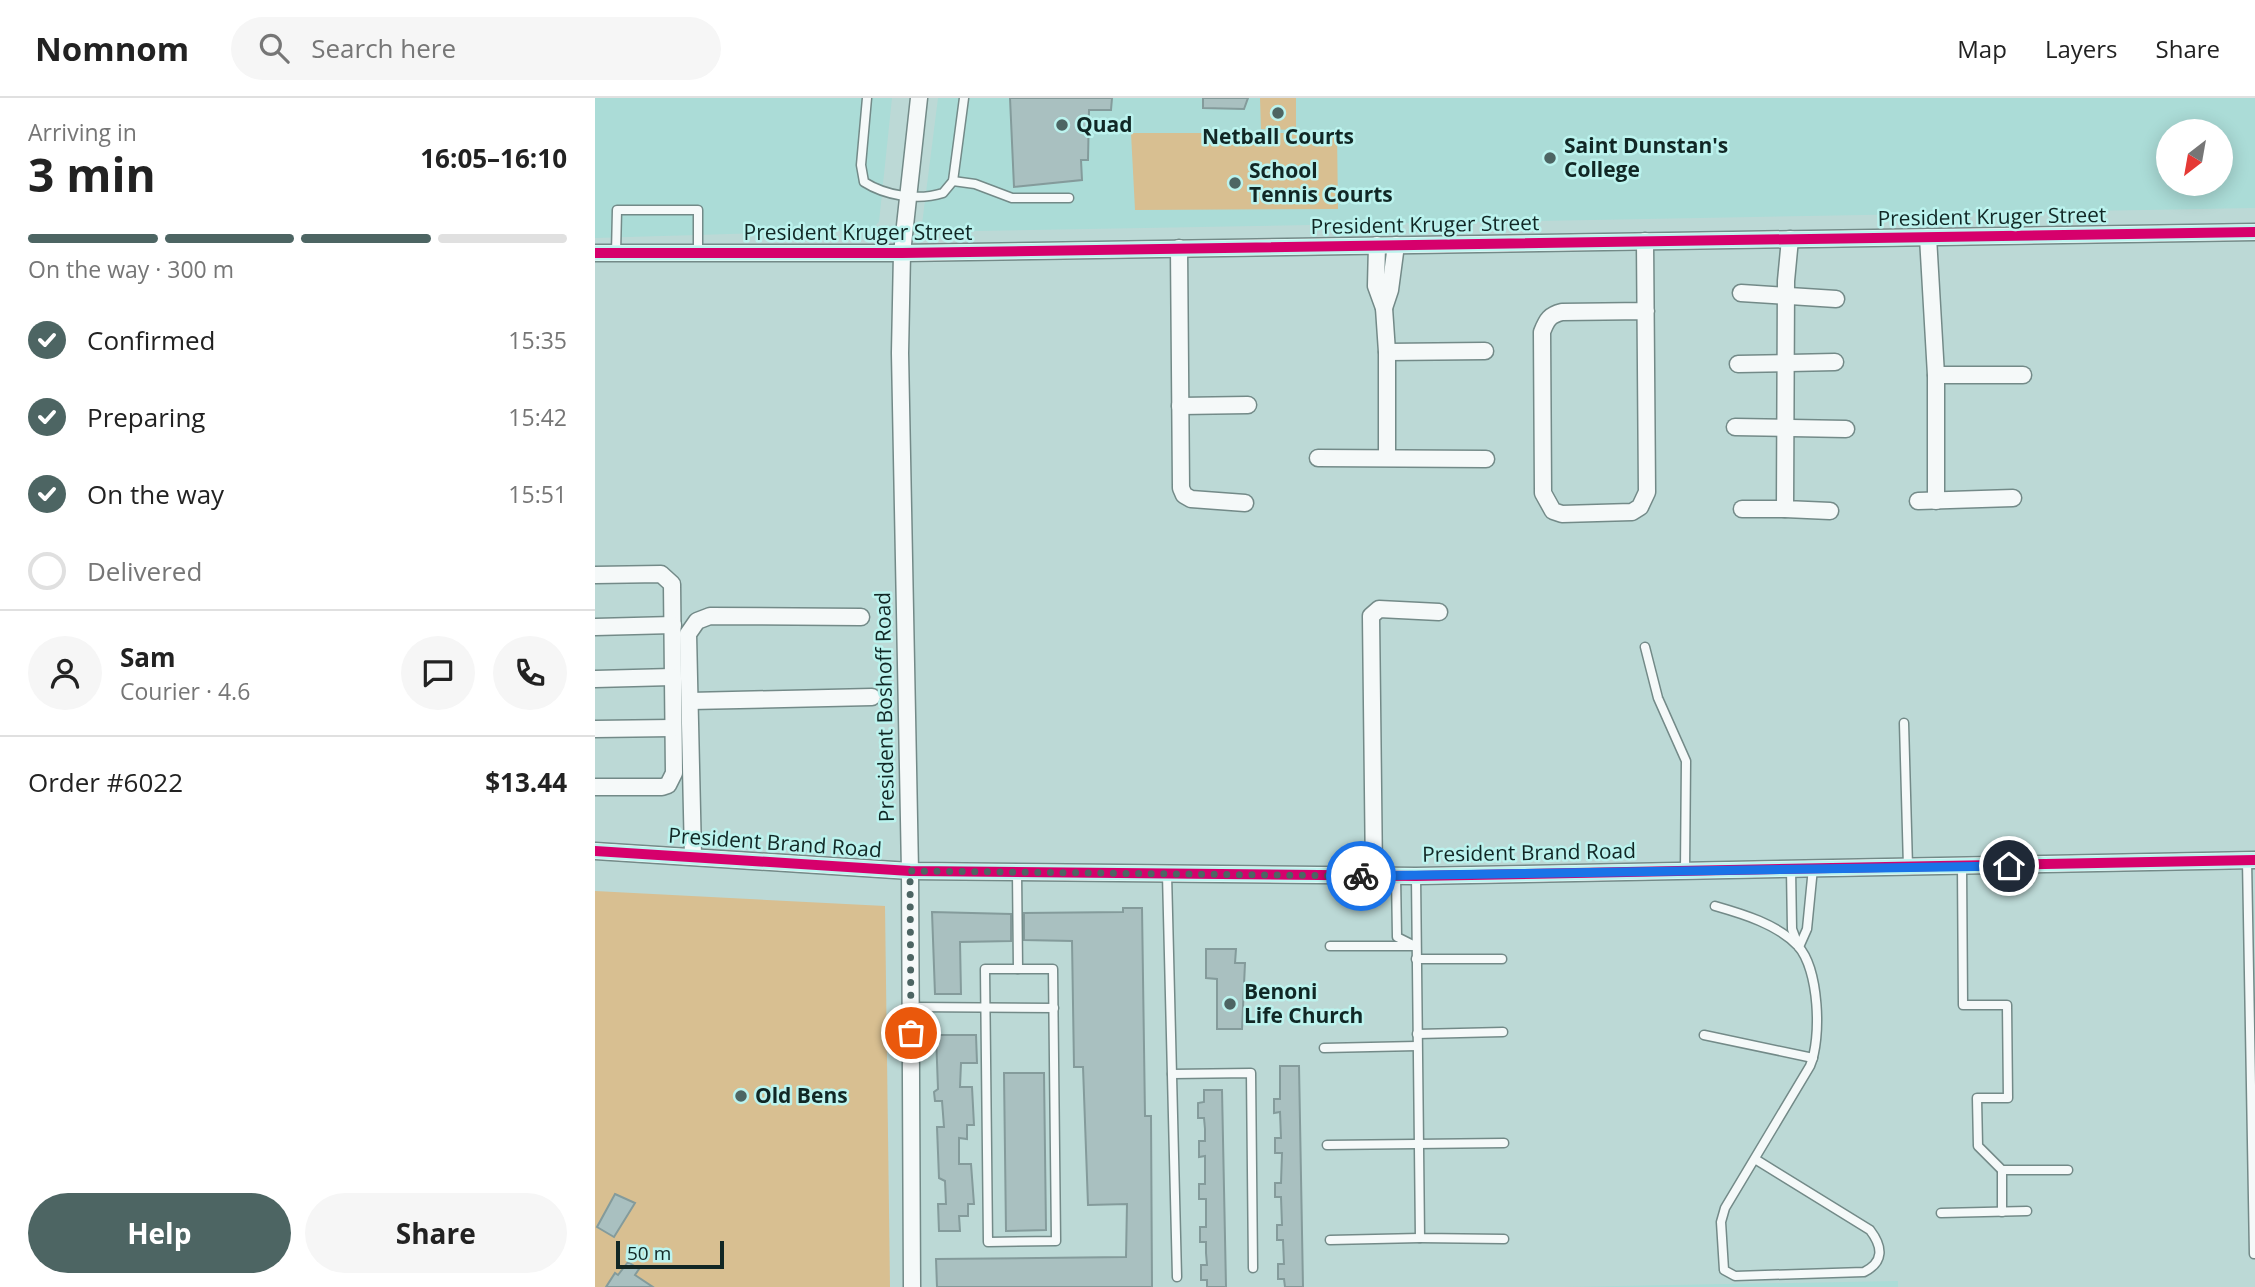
<!DOCTYPE html>
<html lang="en">
<head>
<meta charset="utf-8">
<style>
  :root { --surface:#fff; --page:#f6f6f6; --text:#222; --muted:#767676; --line:#e0e0e0; --accent:#4d6563 }
  body { margin:0; font-family:"Open Sans",sans-serif; background:var(--page); color:var(--text); height:100vh; display:flex; flex-direction:column; font-size:26px; white-space:nowrap }
  * { box-sizing:border-box; margin:0 }
  p { font-size:23px; color:var(--muted) }
  .icon { flex:none; width:38px; height:38px; fill:none; stroke:currentColor; stroke-width:2; stroke-linecap:round; stroke-linejoin:round }
  .map { position:relative; flex:1; overflow:hidden }
  .sheet { display:flex; flex-direction:column; background:var(--surface); width:595px }
  .sheet>* { flex:none }
  .needle { width:46px; rotate:211deg }
  .tools { position:absolute; left:1561px; top:21px; display:grid; gap:14px }
  .tools a { display:grid; place-items:center; width:77px; height:77px; border-radius:50%; background:var(--surface); box-shadow:0 4px 18px #0003; font-size:35px }
  .scale { position:absolute; left:21px; bottom:18px; width:108px; box-sizing:border-box; padding-left:7px; border:4px solid #112725; border-top:0; font-size:19px; line-height:24px; white-space:nowrap; color:#112725; -webkit-text-stroke:5px #bcf3ee; paint-order:stroke }
  .pin { position:absolute; display:grid; place-items:center; width:60px; height:60px; color:#fff; margin:-30px; border:4px solid #fff; border-radius:50%; box-shadow:0 2px 7px #0007 }
  .courier { position:absolute; display:grid; place-items:center; width:70px; height:70px; margin:-35px; border:5px solid #1a73e8; border-radius:50%; background:#fff; color:#222; box-shadow:0 2px 9px #0007 }
  .head em { font-style:normal; font-weight:700 }
  .head div { display:flex; flex-direction:column-reverse }
  .head { display:flex; align-items:center; justify-content:space-between; height:119px; padding:0 28px }
  h1 { font-size:46px; font-weight:700; line-height:52px }
  .bar { display:grid; grid-template-columns:repeat(4,1fr); gap:10px 7px; align-content:center; height:84px; padding:0 28px }
  .bar i { height:9px; border-radius:5px; background:var(--line) }
  .bar .current { background:var(--accent) }
  .bar p { grid-column:span 4 }
  .line { display:flex; align-items:center; gap:18px; padding:0 28px; border-top:2px solid var(--line) }
  .line div { flex:1 }
  .round { display:grid; place-items:center; flex:none; width:74px; height:74px; border-radius:37px; background:var(--page) }
  ol { padding:0 28px; list-style:none }
  li { display:flex; align-items:center; gap:21px; height:77px }
  li p { margin-inline-start:auto }
  li .icon { padding:7px; border-radius:50%; background:var(--accent); color:#fff; stroke-width:4 }
  li:last-child { color:var(--muted) }
  li i { width:38px; height:38px; border:4px solid var(--line); border-radius:50% }
  .cta { display:flex; gap:14px; margin-top:auto; padding:14px 28px }
  .cta a { flex:1; height:80px; border-radius:42px; background:var(--accent); color:#fff; font-size:28px; font-weight:700; line-height:80px; text-align:center }
  .cta a+a { background:var(--page); color:var(--text) }
  header { display:flex; align-items:center; gap:42px; box-sizing:border-box; height:98px; padding:0 35px; background:var(--surface); border-bottom:2px solid var(--line) }
  header strong { font-size:33px }
  nav { display:flex; gap:38px; margin-inline-start:auto; font-size:24px }
  .search { width:490px; height:63px; background:var(--page); display:flex; align-items:center; gap:18px; box-sizing:border-box; padding:0 24px; border-radius:38px; color:var(--muted); font-size:26px }
  main { display:flex; flex:1; min-height:0 }
  .map>svg:first-child { display:block }
  .built { fill:#abdcd7; fill-rule:evenodd }
  .green { fill:#d8bf91 }
  .building { fill:#a9c0c0; stroke:#849b9b; stroke-width:2 }
  .lines { fill:none; stroke-linecap:round; stroke-linejoin:round }
  .lane-casing { stroke:#738a88; stroke-width:11 }
  .street-casing { stroke:#738a88; stroke-width:19 }
  .lane { stroke:#f5f9f9; stroke-width:8 }
  .street { stroke:#f5f9f9; stroke-width:16 }
  .cycleway-casing { stroke:#bcf3ee; stroke-width:15 }
  .cycleway { stroke:#d6006c; stroke-width:10 }
  .done { stroke:#4d6563; stroke-width:7; stroke-dasharray:0 12.6 }
  .route { stroke:#1a73e8; stroke-width:9 }
  .poi-dot { fill:#4d6563; stroke:#bcf3ee; stroke-width:2.5 }
  .labels { text-anchor:middle; stroke-width:5; stroke-linejoin:round; paint-order:stroke }
  .poi-label { font-size:21px; font-weight:bold; fill:#112725; stroke:#bcf3ee; text-anchor:start }
  .street-label { font-size:21px; fill:#112725; stroke:#bcf3ee }
</style>
</head>
<body>
<header>
<strong>Nomnom</strong>
<div class="search"><svg class="icon" aria-label="search" viewBox="0 0 24 24"><circle cx="10" cy="10" r="6"/><path d="M15 15l6 6"/></svg>Search here</div>
<nav><a>Map</a><a>Layers</a><a>Share</a></nav>
</header>
<main>
<section class="sheet">
<div class="head"><div><h1>3 min</h1><p>Arriving in</p></div><em>16:05–16:10</em></div>
<div class="bar"><i class="current"></i><i class="current"></i><i class="current"></i><i></i><p>On the way · 300 m</p></div>
<ol>
<li><svg class="icon" aria-label="check" viewBox="0 0 24 24"><path d="M5 12l5 5 9-10"/></svg>Confirmed<p>15:35</p></li>
<li><svg class="icon" aria-label="check" viewBox="0 0 24 24"><path d="M5 12l5 5 9-10"/></svg>Preparing<p>15:42</p></li>
<li><svg class="icon" aria-label="check" viewBox="0 0 24 24"><path d="M5 12l5 5 9-10"/></svg>On the way<p>15:51</p></li>
<li><i></i>Delivered</li>
</ol>
<div class="line" style="height:126px"><a class="round"><svg class="icon" aria-label="person" viewBox="0 0 24 24"><circle cx="12" cy="8" r="4"/><path d="M4 21q1-7 8-7t8 7"/></svg></a><div><b>Sam</b><p>Courier · 4.6</p></div><a class="round"><svg class="icon" aria-label="chat" viewBox="0 0 24 24"><path d="M4 5h16v11H9l-5 4z"/></svg></a><a class="round"><svg class="icon" aria-label="phone" viewBox="0 0 24 24"><path d="M5 4h4l2 5-3 2q2 4 5 5l2-3 5 2v4C11 20 4 13 5 4z"/></svg></a></div>
<div class="line" style="height:91px"><div>Order #6022</div><b>$13.44</b></div>
<div class="cta"><a>Help</a><a>Share</a></div>
</section>
<div class="map">
<svg width="1660" height="1189" viewBox="0 0 1660 1189">
  <rect width="100%" height="100%" fill="#bcd9d6"/>
  <g class="built">
    <path d="M0 0H297L284 124 276 132 0 140Z"/>
    <path d="M343 0H1660V110L326 134ZM1573 33H1626V86H1573Z"/>
    <path d="M1303 1183V1189H969Z"/>
  </g>
  <g class="green">
    <path d="M665 0H701V32L666 31Z"/>
    <path d="M536 35H742L743 111 540 112Z"/>
    <path d="M0 793 290 808 295 1189H0Z"/>
  </g>
  <g class="building">
    <path d="M415 0H517L516 12H494L493 62H486L487 82 419 89Z"/>
    <path d="M608 0H653L649 11 608 10Z"/>
    <path d="M528 810H547L550 1018H556L557 1189H342L341 1161 531 1159 532 1106 493 1107 488 969H479L477 843 429 842V815L528 814Z"/>
    <path d="M337 814 416 816V843L365 844 366 896H340Z"/>
    <path d="M611 851H641L640 865H650L647 931H622V881L611 880Z"/>
    <path d="M341 937H381L382 965H366L365 989H377L379 1027H372V1041L364 1040V1066H376L379 1106H373V1118H364L365 1133H344L343 1106H351L350 1083 344 1080 342 1029H349L347 1003H340L339 994 343 991Z"/>
    <path d="M685 968H704L708 1189H690L689 1181H683V1166H689L688 1142H682V1127H687L686 1099H680V1085H686L687 1055H680V1040H686L685 1014 679 1015V1001H685Z"/>
    <path d="M409 975H449L451 1132 411 1133Z"/>
    <path d="M609 992H627L631 1189H612V1182H606V1167H612L611 1155V1144H605V1129H611V1101H604V1086H610V1058L604 1059V1043H610V1031L609 1020H603V1005L609 1004Z"/>
    <path d="M20 1096 40 1105 19 1139 2 1129Z"/>
    <path d="M33 1164 44 1171 40 1177 58 1189H11L20 1175 23 1177Z"/>
  </g>
  <g class="lines">
    <g class="lane-casing">
      <g id="lane">
        <path d="M272 0 266 67 269 84C291 98 323 103 348 95L358 83 369 0"/>
        <path d="M358 83 380 86 417 100H474"/>
        <path d="M21 155 22 112H103V155"/>
        <path d="M1050 549 1063 600 1091 663 1090 773"/>
        <path d="M1309 625 1313 769"/>
        <path d="M1652 762 1659 1156"/>
        <path d="M1367 768 1368 907H1412L1413 1000H1382L1383 1048 1407 1072H1473"/>
        <path d="M1196 771 1197 831 1203 847"/>
        <path d="M422 774 423 871"/>
        <path d="M572 776 582 1179"/>
        <path d="M801 778 802 839 818 847"/>
        <path d="M821 778 825 1140 909 1141"/>
        <path d="M1120 808C1148 816 1182 826 1203 848 1224 871 1227 940 1215 968L1130 1110 1126 1124 1129 1172 1140 1178 1269 1174C1289 1164 1288 1149 1275 1132L1160 1061"/>
        <path d="M735 848H820"/>
        <path d="M1204 849 1212 831 1218 770"/>
        <path d="M821 861H907"/>
        <path d="M390 871H458L461 1143 393 1144Z"/>
        <path d="M315 909 459 910"/>
        <path d="M822 936 908 934"/>
        <path d="M1109 937 1218 960"/>
        <path d="M729 950 822 948"/>
        <path d="M577 976 656 975 658 1170"/>
        <path d="M732 1047 909 1045"/>
        <path d="M1407 1114V1072"/>
        <path d="M1346 1115 1432 1113"/>
        <path d="M735 1142 825 1140"/>
      </g>
    </g>
    <g class="street-casing">
      <g id="street">
        <path d="M1333 139 1341 277V403"/>
        <path d="M1195 141 1191 183 1190 411 1235 413"/>
        <path d="M1050 143 1052 394 1045 409 1037 414 967 416 958 413 948 395 947 234C952 221 955 217 967 214L1051 213"/>
        <path d="M782 147 781 188 789 210 792 254V359"/>
        <path d="M584 150 586 390 589 397 596 401 650 405"/>
        <path d="M0 155H307L1660 134"/>
        <path d="M1146 195 1241 201"/>
        <path d="M789 210 795 192 801 147"/>
        <path d="M792 254 890 253"/>
        <path d="M1143 266 1240 264"/>
        <path d="M1341 277H1428"/>
        <path d="M585 308 653 307"/>
        <path d="M1140 329 1251 331"/>
        <path d="M723 360 891 361"/>
        <path d="M1323 403 1418 400"/>
        <path d="M1147 411H1190"/>
        <path d="M0 477 66 476 77 486 79 675 73 687 67 689H0"/>
        <path d="M0 529 78 527"/>
        <path d="M0 581 77 579"/>
        <path d="M95 603 277 599"/>
        <path d="M0 631 78 630"/>
        <path d="M0 753 315 773 821 778 1660 762"/>
        <path d="M98 758 93 536 102 523 115 518 266 519"/>
        <path d="M779 778 776 518 784 511 844 514"/>
        <path d="M317 1189 315 773 305 255 307 155 324 0"/>
      </g>
    </g>
    <use href="#lane" class="lane"/>
    <use href="#street" class="street"/>
    <g class="cycleway-casing">
      <g id="cycleway">
        <path d="M0 155H307L1660 134"/>
        <path d="M0 753 315 773 821 778 1660 762"/>
      </g>
    </g>
    <use href="#cycleway" class="cycleway"/>
  </g>
  <g class="lines">
    <path class="done" d="M316 935 315 773 766 778"/>
    <path class="route" d="M766 778 1414 768"/>
  </g>
  <g class="poi-dot">
    <circle cx="683" cy="15" r="7"/>
    <circle cx="467" cy="27" r="7"/>
    <circle cx="955" cy="60" r="7"/>
    <circle cx="640" cy="85" r="7"/>
    <circle cx="635" cy="906" r="7"/>
    <circle cx="146" cy="998" r="7"/>
  </g>
  <g class="labels">
    <g class="poi-label">
      <text x="481" y="34">Quad</text>
      <text x="683" y="46" text-anchor="middle">Netball Courts</text>
      <text x="969" y="55">Saint Dunstan's<tspan x="969" dy="24">College</tspan></text>
      <text x="654" y="80">School<tspan x="654" dy="24">Tennis Courts</tspan></text>
      <text x="649" y="901">Benoni<tspan x="649" dy="24">Life Church</tspan></text>
      <text x="160" y="1005">Old Bens</text>
    </g>
    <g class="street-label">
      <text transform="translate(1397 119) rotate(-1)" y="7">President Kruger Street</text>
      <text transform="translate(830 127) rotate(-1)" y="7">President Kruger Street</text>
      <text x="263" y="142">President Kruger Street</text>
      <text transform="translate(290 609) rotate(-91)" y="7">President Boshoff Road</text>
      <text transform="translate(180 745) rotate(4)" y="7">President Brand Road</text>
      <text transform="translate(934 755) rotate(-1)" y="7">President Brand Road</text>
    </g>
  </g>
</svg>
<div class="tools">
<a><svg class="needle" viewBox="-14 -14 28 28"><path d="M0-13l5 13h-10z" fill="#e53935"/><path d="M0 13l5-13h-10z" fill="#767676"/></svg></a>
</div>
<div class="scale">50 m</div>
<div class="pin" style="left:316px;top:935px;background:#ea580c"><svg class="icon" aria-label="bag" viewBox="0 0 24 24"><path d="M5 8h14l-1 12H6zM9 8a3 3 0 0 1 6 0"/></svg></div>
<div class="pin" style="left:1414px;top:768px;background:#1f2937"><svg class="icon" aria-label="home" viewBox="0 0 24 24"><path d="M3 11l9-7 9 7M6 9v11h12V9"/></svg></div>
<div class="courier" style="left:766px;top:778px"><svg class="icon" aria-label="bike" viewBox="0 0 24 24"><circle cx="6" cy="16" r="4"/><circle cx="18" cy="16" r="4"/><path d="M6 16l4-8h5l3 8M10 8l3 8H6M13 5h3"/></svg></div>
</div>
</main>
</body>
</html>
